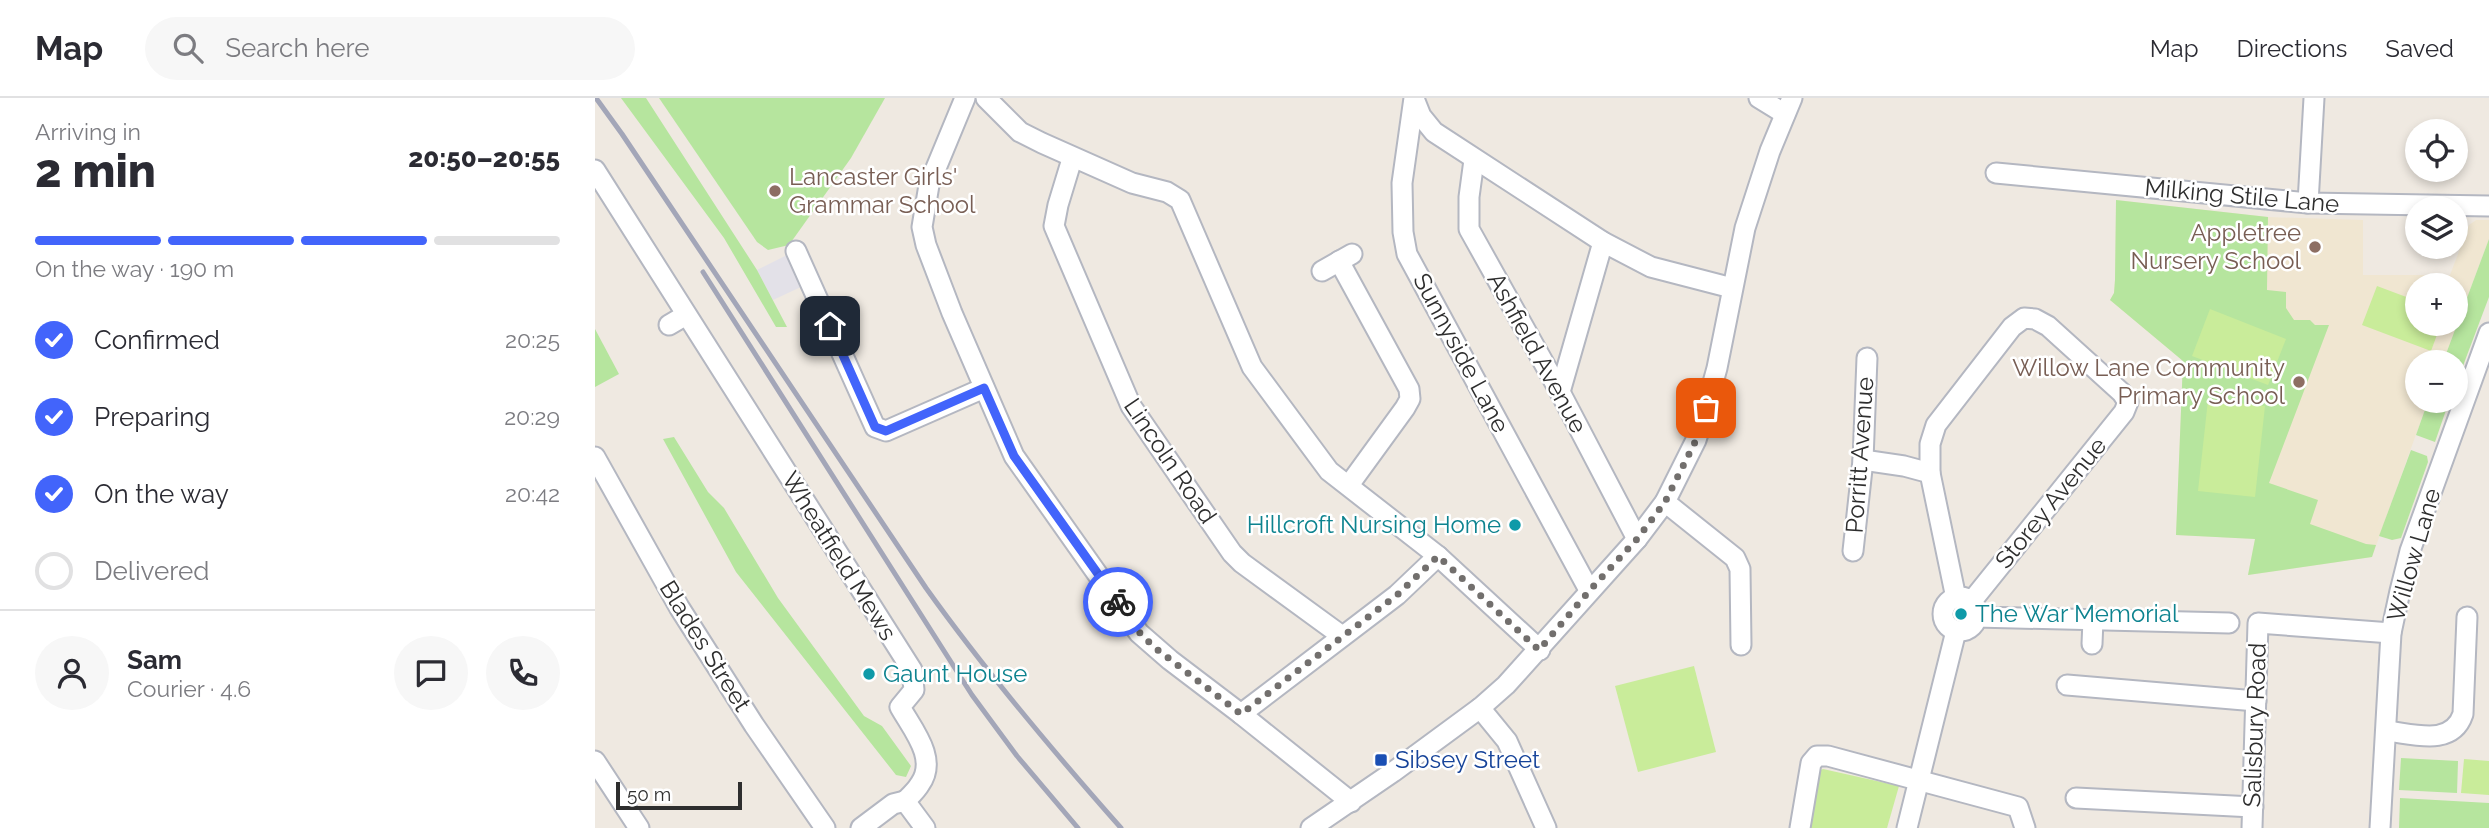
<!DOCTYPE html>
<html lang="en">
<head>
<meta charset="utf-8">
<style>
  :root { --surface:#fff; --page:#f7f7f7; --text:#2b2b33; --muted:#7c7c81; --line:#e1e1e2; --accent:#4264fb }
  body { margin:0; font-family:Raleway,sans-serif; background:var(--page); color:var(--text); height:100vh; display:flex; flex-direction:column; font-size:26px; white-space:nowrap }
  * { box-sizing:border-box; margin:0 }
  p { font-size:23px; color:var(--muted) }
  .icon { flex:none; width:38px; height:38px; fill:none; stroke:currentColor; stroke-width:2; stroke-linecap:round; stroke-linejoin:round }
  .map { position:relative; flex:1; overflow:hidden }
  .details { display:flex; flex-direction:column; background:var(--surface); width:595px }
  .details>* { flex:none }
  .fabs { position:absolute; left:1810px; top:21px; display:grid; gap:14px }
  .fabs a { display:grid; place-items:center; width:63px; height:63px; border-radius:50%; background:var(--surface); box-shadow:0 4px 10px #0003; font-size:35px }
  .scale { position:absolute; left:21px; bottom:18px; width:126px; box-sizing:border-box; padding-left:7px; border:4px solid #2e2e2e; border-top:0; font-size:19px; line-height:24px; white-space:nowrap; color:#2e2e2e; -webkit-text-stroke:5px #fff; paint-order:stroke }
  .pin { position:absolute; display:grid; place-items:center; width:60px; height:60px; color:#fff; margin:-30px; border-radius:14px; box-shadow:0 4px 10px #0006 }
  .courier { position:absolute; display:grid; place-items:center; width:70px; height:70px; margin:-35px; border:5px solid #4264fb; border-radius:50%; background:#fff; color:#222; box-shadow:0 2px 9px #0007 }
  .headline em { font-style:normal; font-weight:800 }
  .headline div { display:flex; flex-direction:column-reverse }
  .headline { display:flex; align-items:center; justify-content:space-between; height:119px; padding:0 35px }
  h1 { font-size:46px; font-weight:800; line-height:52px }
  .bar { display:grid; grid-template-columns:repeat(4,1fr); gap:10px 7px; align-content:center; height:84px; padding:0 35px }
  .bar i { height:9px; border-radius:5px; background:var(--line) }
  .bar .on { background:var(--accent) }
  .bar p { grid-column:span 4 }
  .line { display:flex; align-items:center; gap:18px; padding:0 35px; border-top:2px solid var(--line) }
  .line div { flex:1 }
  .round { display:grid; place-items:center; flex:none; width:74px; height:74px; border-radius:37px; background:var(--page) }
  ol { padding:0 35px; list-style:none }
  li { display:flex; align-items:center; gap:21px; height:77px }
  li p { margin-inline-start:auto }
  li .icon { padding:7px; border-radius:50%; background:var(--accent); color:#fff; stroke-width:4 }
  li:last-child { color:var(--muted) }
  li i { width:38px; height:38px; border:4px solid var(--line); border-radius:50% }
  header { display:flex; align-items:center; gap:42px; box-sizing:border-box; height:98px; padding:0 35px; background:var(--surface); border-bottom:2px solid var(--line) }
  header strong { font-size:33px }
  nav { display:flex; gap:38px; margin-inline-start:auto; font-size:24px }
  .search { width:490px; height:63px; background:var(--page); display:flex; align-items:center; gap:18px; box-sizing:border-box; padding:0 24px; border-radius:38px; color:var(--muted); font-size:26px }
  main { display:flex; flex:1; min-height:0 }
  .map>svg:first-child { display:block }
  .industrial { fill:#e3e1e8 }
  .education { fill:#f0e6d1; fill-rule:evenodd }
  .green { fill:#b6e59e }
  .pitch { fill:#c9ec9a }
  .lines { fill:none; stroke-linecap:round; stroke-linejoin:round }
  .minor-casing { stroke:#b4b7c1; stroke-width:23 }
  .minor { stroke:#fff; stroke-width:19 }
  .rail { stroke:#a3a6b8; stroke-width:5 }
  .done { stroke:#726f6d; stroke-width:7; stroke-dasharray:0 12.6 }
  .route { stroke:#4264fb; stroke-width:9 }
  .education-dot { fill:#8d6e63; stroke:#fff; stroke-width:2.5 }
  .culture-dot { fill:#0f9aa8; stroke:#fff; stroke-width:2.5 }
  .transit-dot { fill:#1a4fb4; stroke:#fff; stroke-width:2.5 }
  .labels { text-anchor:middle; stroke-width:5; stroke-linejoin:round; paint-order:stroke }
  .education-label { font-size:24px; fill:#785e54; stroke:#fff; text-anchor:end }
  .street-label { font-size:24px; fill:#2e2e2e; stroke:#fff }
  .culture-label { font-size:24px; fill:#0d838f; stroke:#fff; text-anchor:start }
  .transit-label { font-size:24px; fill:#164399; stroke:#fff; text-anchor:start }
</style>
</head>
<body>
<header>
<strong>Map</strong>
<div class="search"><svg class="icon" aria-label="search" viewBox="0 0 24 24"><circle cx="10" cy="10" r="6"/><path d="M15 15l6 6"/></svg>Search here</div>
<nav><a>Map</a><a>Directions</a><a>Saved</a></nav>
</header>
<main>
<section class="details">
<div class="headline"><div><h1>2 min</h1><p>Arriving in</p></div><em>20:50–20:55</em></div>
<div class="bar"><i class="on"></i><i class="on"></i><i class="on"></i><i></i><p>On the way · 190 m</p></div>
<ol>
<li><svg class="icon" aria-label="check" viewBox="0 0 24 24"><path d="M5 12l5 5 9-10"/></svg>Confirmed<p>20:25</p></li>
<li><svg class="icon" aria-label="check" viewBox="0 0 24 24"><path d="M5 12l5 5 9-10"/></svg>Preparing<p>20:29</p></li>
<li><svg class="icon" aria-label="check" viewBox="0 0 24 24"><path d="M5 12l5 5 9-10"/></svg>On the way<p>20:42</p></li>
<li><i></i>Delivered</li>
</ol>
<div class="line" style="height:126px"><a class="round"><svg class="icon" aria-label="person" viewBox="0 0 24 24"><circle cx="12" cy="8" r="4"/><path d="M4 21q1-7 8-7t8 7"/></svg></a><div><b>Sam</b><p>Courier · 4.6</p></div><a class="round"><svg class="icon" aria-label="chat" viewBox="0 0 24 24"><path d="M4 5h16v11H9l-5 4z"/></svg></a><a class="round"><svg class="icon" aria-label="phone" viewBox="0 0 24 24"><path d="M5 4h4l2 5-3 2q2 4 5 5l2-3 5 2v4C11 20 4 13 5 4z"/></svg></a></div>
</section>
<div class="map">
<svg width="1894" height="730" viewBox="0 0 1894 730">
  <rect width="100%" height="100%" fill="#efe9e1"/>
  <path class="industrial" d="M194 156 208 188 178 202 162 172Z"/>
  <path class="education" d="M1521 102 1673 119 1768 122V177H1855L1874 127 1881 122H1894V141L1848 264H1822V303H1833L1777 459 1653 477 1660 441 1581 437 1588 263 1515 202 1519 195 1520 182ZM1822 187H1860V226H1822Z"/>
  <g class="green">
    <path d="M26 0H51L162 172 192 229H181L129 140Z"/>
    <path d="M64 0H290L256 60 194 147 173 152 162 144Z"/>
    <path d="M1521 102 1673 119 1672 192 1691 194V210L1699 222H1715L1720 227H1734L1674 385 1723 402 1715 426 1771 446 1781 447 1777 459 1653 477 1660 441 1581 437 1588 263 1515 202 1519 195 1520 182Z"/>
    <path d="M1894 141V199L1860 289V264H1848Z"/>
    <path d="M0 231 24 276 0 289Z"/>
    <path d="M1832 306 1851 312 1840 344 1821 337Z"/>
    <path d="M79 339 113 394 129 410 183 500 269 618 287 628 316 668 311 679 301 677 141 474 68 341Z"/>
    <path d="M1816 352 1832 358 1833 364 1806 440 1797 442 1784 438Z"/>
    <circle cx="1365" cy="516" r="9"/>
    <path d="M1806 660 1863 663 1862 695 1804 692Z"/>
    <path d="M1805 700 1894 705V730H1804Z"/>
  </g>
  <g class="pitch">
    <path d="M1782 188 1822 203V226H1846L1836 253 1767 227Z"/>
    <path d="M1615 211 1691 241 1673 287 1597 258Z"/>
    <path d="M1613 302 1670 308 1660 399 1603 393Z"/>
    <path d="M1099 568 1121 654 1043 674 1020 588Z"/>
    <path d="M1869 661 1894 663V697L1866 695Z"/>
    <path d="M1228 671 1304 688 1292 730H1211L1221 674Z"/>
  </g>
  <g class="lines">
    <g class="minor-casing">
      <g id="minor">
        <path d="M370 0 334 87 327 129 331 147 357 215 419 358 544 535 575 562 646 616 756 704"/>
        <path d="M391 0 425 34 447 45 537 85 572 94 585 102 657 269 734 373 843 458 945 552"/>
        <path d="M819 0 807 85 808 134 812 156 994 492"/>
        <path d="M1164 0 1190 16"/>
        <path d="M820 3 826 18 839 34 1008 144 1056 169 1137 190"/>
        <path d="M477 61 463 107 459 128 536 308 637 455 647 465 747 538"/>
        <path d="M879 62 874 99V131L965 294 1042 441"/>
        <path d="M0 72 317 572 319 592 305 609C318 632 343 661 325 686 321 693 315 698 310 703"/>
        <path d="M1401 75 1713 105 1894 108"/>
        <path d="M1713 105 1719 0"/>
        <path d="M201 153 280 329 291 333 389 290"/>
        <path d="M744 163 814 291 815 301 810 310 754 387"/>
        <path d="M727 173 757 156"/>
        <path d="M74 227 91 217"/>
        <path d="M965 294 1008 144"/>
        <path d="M0 359 84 509 159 627 230 730"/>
        <path d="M1268 362 1309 368 1335 375 1361 500"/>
        <path d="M1335 375V346L1341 327 1417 229 1429 220 1440 221 1453 228 1527 295 1533 304 1529 314 1376 504"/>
        <path d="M1070 404 1140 460 1145 471 1146 547"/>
        <path d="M1258 453 1268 362 1272 260"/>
        <circle cx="1365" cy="516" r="17"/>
        <path d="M1381 519 1634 525"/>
        <path d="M1497 546 1498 522"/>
        <path d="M1472 587 1661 603"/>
        <path d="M885 610 912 643 951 730"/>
        <path d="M646 616 802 497 843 458"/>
        <path d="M1792 633C1819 636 1857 649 1868 616L1872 519"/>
        <path d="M0 663 44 730"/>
        <path d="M1481 700 1658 709"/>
        <path d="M266 730 298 706 310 703 330 730"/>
        <path d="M716 730 798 674 885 610 911 587 1042 441 1070 404 1101 342 1111 310 1122 270 1150 130 1175 53 1197 0"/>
        <path d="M1205 730 1216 665 1222 658H1233L1423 709 1430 730"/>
        <path d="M1312 730 1361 533"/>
        <path d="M1657 730 1663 525 1796 535"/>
        <path d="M1785 730 1796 535 1805 493 1815 453 1894 235"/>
      </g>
    </g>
    <use href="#minor" class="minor"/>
    <g class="rail">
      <path d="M1 0 27 36 331 490C391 574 457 652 526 730"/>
      <path d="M108 174 377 597 422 658 483 730"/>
    </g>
  </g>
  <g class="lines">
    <path class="done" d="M523 504 544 534 559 549 646 616 802 497 843 458 944 552 995 492 1042 441 1070 404 1101 342 1111 310"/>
    <path class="route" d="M235 228 280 329 291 333 389 290 419 358 523 504"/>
  </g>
  <g class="education-dot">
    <circle cx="180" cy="93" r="7"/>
    <circle cx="1720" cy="149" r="7"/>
    <circle cx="1704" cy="284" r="7"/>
  </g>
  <g class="culture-dot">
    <circle cx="920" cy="427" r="7"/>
    <circle cx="1366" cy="516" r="7"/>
    <circle cx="274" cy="576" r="7"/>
  </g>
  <rect class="transit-dot" x="779" y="655" width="14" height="14" rx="3.5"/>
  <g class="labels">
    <g class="education-label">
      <text x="194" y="87" text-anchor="start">Lancaster Girls'<tspan x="194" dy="28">Grammar School</tspan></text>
      <text x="1706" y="143">Appletree<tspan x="1706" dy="28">Nursery School</tspan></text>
      <text x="1690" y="278">Willow Lane Community<tspan x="1690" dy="28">Primary School</tspan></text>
    </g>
    <g class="street-label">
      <text transform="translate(1647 98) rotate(5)" y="8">Milking Stile Lane</text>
      <text transform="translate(866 255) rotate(62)" y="8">Sunnyside Lane</text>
      <text transform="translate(942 255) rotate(61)" y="8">Ashfield Avenue</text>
      <text transform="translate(1265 357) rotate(-86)" y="8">Porritt Avenue</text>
      <text transform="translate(575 363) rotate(56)" y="8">Lincoln Road</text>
      <text transform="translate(1456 405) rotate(-51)" y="8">Storey Avenue</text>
      <text transform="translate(1819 457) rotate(-74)" y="8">Willow Lane</text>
      <text transform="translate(244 458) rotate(58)" y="8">Wheatfield Mews</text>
      <text transform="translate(110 548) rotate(58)" y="8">Blades Street</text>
      <text transform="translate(1660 627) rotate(-88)" y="8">Salisbury Road</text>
    </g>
    <g class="culture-label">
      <text x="906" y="435" text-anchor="end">Hillcroft Nursing Home</text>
      <text x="1380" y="524">The War Memorial</text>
      <text x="288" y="584">Gaunt House</text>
    </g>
    <g class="transit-label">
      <text x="800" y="670">Sibsey Street</text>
    </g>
  </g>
</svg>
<div class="fabs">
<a><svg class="icon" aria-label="locate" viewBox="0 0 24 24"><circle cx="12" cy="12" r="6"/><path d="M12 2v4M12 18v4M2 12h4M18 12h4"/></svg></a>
<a><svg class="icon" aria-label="layers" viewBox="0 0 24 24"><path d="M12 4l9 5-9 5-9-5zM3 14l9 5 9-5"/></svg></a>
<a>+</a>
<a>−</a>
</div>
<div class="scale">50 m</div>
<div class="pin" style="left:1111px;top:310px;background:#ea580c"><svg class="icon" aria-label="bag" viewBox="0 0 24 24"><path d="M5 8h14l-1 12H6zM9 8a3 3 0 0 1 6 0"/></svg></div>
<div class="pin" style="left:235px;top:228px;background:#1f2937"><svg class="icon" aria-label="home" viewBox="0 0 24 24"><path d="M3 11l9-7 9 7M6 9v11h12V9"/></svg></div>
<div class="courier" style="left:523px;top:504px"><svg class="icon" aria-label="bike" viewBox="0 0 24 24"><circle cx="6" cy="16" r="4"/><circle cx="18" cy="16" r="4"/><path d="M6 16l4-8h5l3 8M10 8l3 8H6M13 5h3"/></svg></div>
</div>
</main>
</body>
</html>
